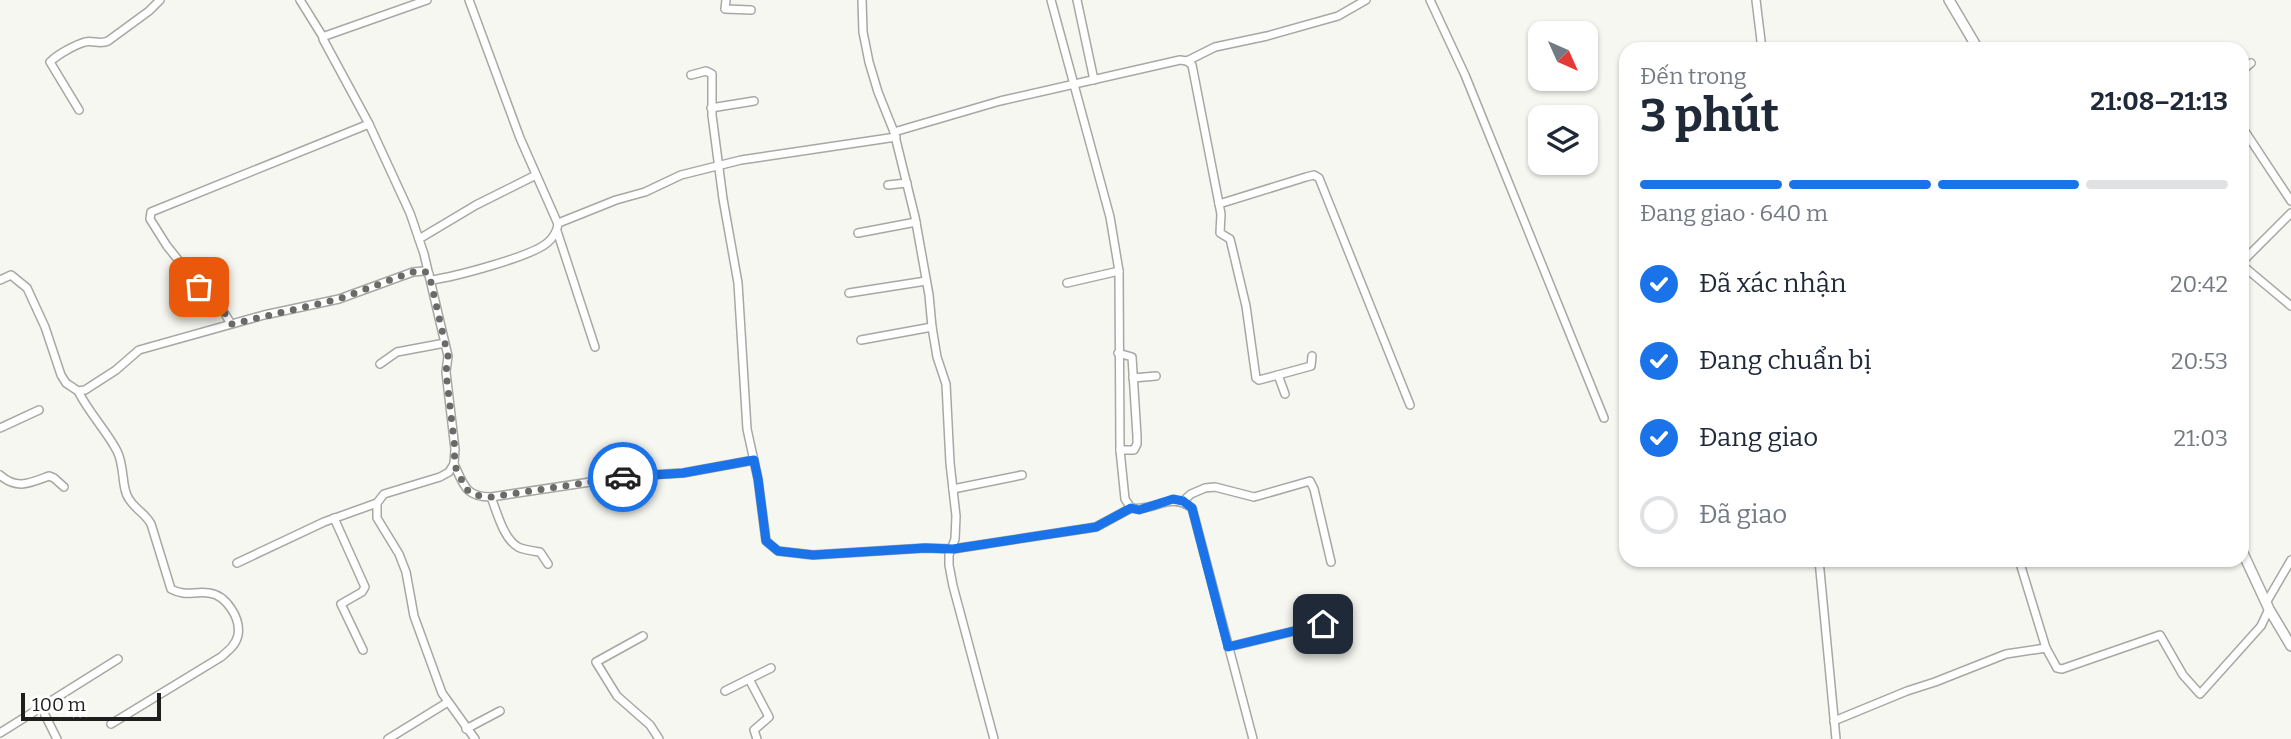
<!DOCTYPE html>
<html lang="vi">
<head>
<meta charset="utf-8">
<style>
  :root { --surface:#fff; --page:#f2f2f3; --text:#1f2937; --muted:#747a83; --line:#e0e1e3; --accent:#1a73e8 }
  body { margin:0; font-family:Bitter,serif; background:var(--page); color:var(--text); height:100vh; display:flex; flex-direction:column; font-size:26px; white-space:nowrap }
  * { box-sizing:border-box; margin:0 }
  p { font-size:23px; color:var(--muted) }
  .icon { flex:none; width:38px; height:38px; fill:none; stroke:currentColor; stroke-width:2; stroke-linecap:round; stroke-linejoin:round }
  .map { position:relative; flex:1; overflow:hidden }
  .drawer { position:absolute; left:1619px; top:42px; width:630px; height:525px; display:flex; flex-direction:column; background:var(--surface); border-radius:21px; box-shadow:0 2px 5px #0004 }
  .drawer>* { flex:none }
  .needle { width:46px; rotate:135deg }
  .fabs { position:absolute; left:1528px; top:21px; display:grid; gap:14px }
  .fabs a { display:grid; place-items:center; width:70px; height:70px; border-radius:14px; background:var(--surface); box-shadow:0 2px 5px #0004; font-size:35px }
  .scale { position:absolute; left:21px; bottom:18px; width:140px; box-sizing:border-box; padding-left:7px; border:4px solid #1e1e1c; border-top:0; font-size:19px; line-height:24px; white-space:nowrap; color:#1e1e1c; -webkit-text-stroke:5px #fff; paint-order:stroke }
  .pin { position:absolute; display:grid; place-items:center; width:60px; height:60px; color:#fff; margin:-30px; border-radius:14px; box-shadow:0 4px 10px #0006 }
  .courier { position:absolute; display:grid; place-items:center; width:70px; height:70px; margin:-35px; border:5px solid #1a73e8; border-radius:50%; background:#fff; color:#222; box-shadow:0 2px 9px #0007 }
  .overview em { font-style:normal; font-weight:700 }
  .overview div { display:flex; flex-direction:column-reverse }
  .overview { display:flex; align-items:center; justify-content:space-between; height:119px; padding:0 21px }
  h1 { font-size:46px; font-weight:700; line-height:52px }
  .bar { display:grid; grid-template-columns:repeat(4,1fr); gap:10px 7px; align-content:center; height:84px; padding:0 21px }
  .bar i { height:9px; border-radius:5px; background:var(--line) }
  .bar .current { background:var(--accent) }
  .bar p { grid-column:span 4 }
  ol { padding:0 21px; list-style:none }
  li { display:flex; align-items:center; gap:21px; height:77px }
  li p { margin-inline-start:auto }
  li .icon { padding:7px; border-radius:50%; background:var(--accent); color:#fff; stroke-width:4 }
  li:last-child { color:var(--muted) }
  li i { width:38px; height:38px; border:4px solid var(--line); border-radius:50% }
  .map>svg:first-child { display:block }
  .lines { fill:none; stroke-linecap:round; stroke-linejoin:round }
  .minor-casing { stroke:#a7a8a3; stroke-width:10 }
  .tertiary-casing { stroke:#a7a8a3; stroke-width:12 }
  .minor { stroke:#fff; stroke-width:7 }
  .tertiary { stroke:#fff; stroke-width:9 }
  .done { stroke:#6a6a67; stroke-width:7; stroke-dasharray:0 12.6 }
  .route { stroke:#1a73e8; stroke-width:9 }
</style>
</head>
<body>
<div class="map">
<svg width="2291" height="739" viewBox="0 0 2291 739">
  <rect width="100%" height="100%" fill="#f7f7f2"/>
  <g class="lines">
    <g class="minor-casing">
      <g id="minor">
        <path d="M300 0 323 37"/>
        <path d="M427 0 325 36 323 39 369 124 410 213 424 254 448 356 446 372 455 449 454 464 449 472 440 477 384 494 377 503V518L399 554 406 572 414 616 442 693 475 739"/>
        <path d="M469 0 520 138 558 224"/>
        <path d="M726 0 725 9 751 10"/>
        <path d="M862 0 863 32 869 62 878 92 894 132 915 217 929 295 932 327 937 357 946 384 950 463 956 516 955 539 949 555V565L953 586 994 739"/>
        <path d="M1051 0 1110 217 1119 271 1120 450 1125 499 1131 508C1155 512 1169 491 1192 508L1253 739"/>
        <path d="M1077 0 1094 80"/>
        <path d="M1430 0 1465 75 1604 418"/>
        <path d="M1756 0 1762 49"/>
        <path d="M1187 61 1215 47 1267 36 1338 16 1366 0"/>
        <path d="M2242 71 2251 63"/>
        <path d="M691 75 706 71 712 74V115L723 199 738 283 747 429 758 479 766 541 778 551 813 555 925 548 953 549 1096 527 1131 508"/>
        <path d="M711 108 754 101"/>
        <path d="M79 110 50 62C58 54 75 45 85 42 93 40 100 45 108 41L149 11 160 0"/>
        <path d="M2242 127 2291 201"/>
        <path d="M894 132 1000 101 1180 60 1187 61 1192 65 1221 214 1220 233 1230 239 1231 243 1246 306 1256 378 1259 380 1278 375 1285 394"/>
        <path d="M888 185 907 183"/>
        <path d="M1219 204 1306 177 1314 175 1319 178 1410 405"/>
        <path d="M557 231 595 347"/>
        <path d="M858 233 916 222"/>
        <path d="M419 239 476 205 536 175"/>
        <path d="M2242 262 2291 213"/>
        <path d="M2242 265 2291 306"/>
        <path d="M0 280 11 275 27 288 45 327 61 375 66 383 78 391 85 390 116 370 139 350 264 315 339 299 413 272 424 271 429 274"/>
        <path d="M431 280C454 277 530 257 547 243 553 238 557 232 558 224L561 222 616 200 645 192 681 175 741 160 896 137"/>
        <path d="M1067 283 1119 271"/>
        <path d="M849 293 926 281"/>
        <path d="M231 324 222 309 204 296 192 277 167 246 150 219 151 212 369 124"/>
        <path d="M861 340 932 327"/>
        <path d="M1118 353 1132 357 1137 436V444L1134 450H1120"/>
        <path d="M380 364 397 352 445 343"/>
        <path d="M1278 375 1311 366 1312 356"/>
        <path d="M1133 378 1156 376"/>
        <path d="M78 391C89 413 106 430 117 451 125 466 121 488 129 499 135 509 145 513 151 524L171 589C185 597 194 591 209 593 226 595 241 618 238 635 236 645 228 651 221 657L111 724"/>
        <path d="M0 428 39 410"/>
        <path d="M454 464C464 486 466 497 491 497L630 476 683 473 754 460"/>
        <path d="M0 475C17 490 30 483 49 476L54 478 64 487"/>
        <path d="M953 489 1022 475"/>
        <path d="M491 497C497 512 503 538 518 547 524 550 533 551 540 552L548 564"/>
        <path d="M1183 501 1191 494 1205 488 1215 487 1254 497 1310 481 1314 489 1331 562"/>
        <path d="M334 518 365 587 362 592 341 604 363 650"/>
        <path d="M1819 560 1836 739"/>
        <path d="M2019 560 2046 648"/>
        <path d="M237 563 324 522 377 503"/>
        <path d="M2266 603 2291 560"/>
        <path d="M643 636 596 662 617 696 650 725 659 739"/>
        <path d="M1228 647 1323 624"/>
        <path d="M749 679 769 717 754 730 757 739"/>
        <path d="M725 691 771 668"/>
        <path d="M41 707 57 739"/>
        <path d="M1834 721 1907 691 1935 682 2006 654 2046 648 2057 668 2062 669 2160 635 2183 675 2200 694 2261 626 2269 609"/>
        <path d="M466 729 500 711"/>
        <path d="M0 733 118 659"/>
        <path d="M388 739 448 702"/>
      </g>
    </g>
    <g class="tertiary-casing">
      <g id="tertiary">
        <path d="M1949 0 1978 49"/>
        <path d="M2242 551 2269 609 2291 646"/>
      </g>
    </g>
    <use href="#minor" class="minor"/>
    <use href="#tertiary" class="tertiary"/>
  </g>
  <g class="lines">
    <path class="done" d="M199 287 204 296 222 309 232 324 339 299 412 272 424 271 429 274 448 356 446 372 455 449 454 464 466 489 474 495 491 497 623 477"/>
    <path class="route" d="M623 477 683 473 754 460 758 479 766 541 778 551 813 555 925 548 953 549 1096 527 1131 508 1139 510 1173 499 1183 501 1192 508 1228 647 1323 624"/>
  </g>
</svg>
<div class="fabs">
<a><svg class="needle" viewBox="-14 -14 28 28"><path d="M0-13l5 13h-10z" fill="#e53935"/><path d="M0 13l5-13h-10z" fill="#747a83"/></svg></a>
<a><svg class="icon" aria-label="layers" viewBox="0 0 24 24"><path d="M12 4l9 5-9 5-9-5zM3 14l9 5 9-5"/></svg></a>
</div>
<div class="scale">100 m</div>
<div class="pin" style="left:199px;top:287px;background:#ea580c"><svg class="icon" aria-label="bag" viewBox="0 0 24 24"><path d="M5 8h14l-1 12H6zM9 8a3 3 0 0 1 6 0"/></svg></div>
<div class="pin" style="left:1323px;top:624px;background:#1f2937"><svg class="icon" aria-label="home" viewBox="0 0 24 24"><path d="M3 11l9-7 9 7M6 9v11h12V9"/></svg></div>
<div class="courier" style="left:623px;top:477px"><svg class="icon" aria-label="car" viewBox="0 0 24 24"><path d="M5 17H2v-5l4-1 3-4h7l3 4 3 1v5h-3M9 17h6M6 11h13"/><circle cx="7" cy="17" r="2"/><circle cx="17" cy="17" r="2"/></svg></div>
<section class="drawer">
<div class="overview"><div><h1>3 phút</h1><p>Đến trong</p></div><em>21:08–21:13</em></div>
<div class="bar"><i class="current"></i><i class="current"></i><i class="current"></i><i></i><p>Đang giao · 640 m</p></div>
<ol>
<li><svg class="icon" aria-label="check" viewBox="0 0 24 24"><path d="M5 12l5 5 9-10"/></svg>Đã xác nhận<p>20:42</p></li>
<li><svg class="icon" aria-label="check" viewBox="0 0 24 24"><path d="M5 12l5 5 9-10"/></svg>Đang chuẩn bị<p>20:53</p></li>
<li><svg class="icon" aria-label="check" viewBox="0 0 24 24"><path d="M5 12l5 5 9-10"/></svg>Đang giao<p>21:03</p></li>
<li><i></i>Đã giao</li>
</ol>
</section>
</div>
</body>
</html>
